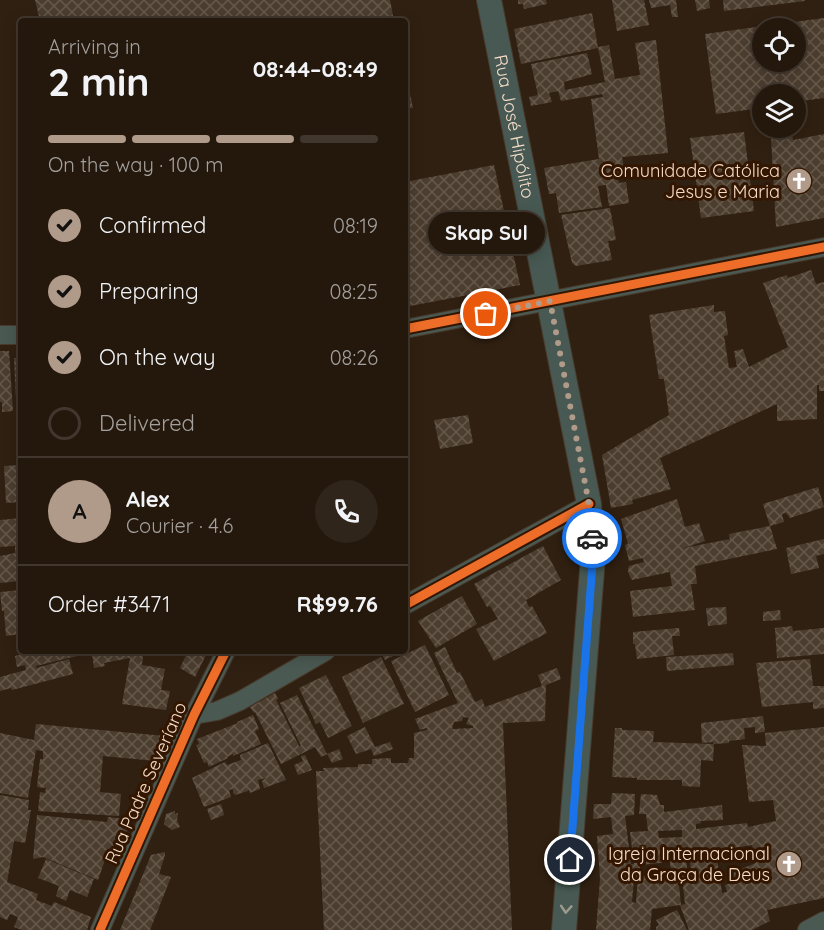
<!DOCTYPE html>
<html lang="en">
<head>
<meta charset="utf-8">
<style>
  :root { --surface:#24180d; --page:#30251b; --text:#f1f3f6; --muted:#a3a09d; --line:#41372e; --accent:#b09a89 }
  body { margin:0; font-family:Quicksand,sans-serif; background:var(--page); color:var(--text); height:100vh; display:flex; flex-direction:column; font-size:22px; white-space:nowrap }
  * { box-sizing:border-box; margin:0 }
  p { font-size:20px; color:var(--muted) }
  .icon { flex:none; width:33px; height:33px; fill:none; stroke:currentColor; stroke-width:2; stroke-linecap:round; stroke-linejoin:round }
  .map { position:relative; flex:1; overflow:hidden }
  .sheet { position:absolute; left:18px; top:18px; width:390px; height:636px; display:flex; flex-direction:column; background:var(--surface); border-radius:6px; box-shadow:0 3px 15px #0003,0 0 0 2px var(--line) }
  .sheet>* { flex:none }
  .controls { position:absolute; left:752px; top:18px; display:grid; gap:12px }
  .controls a { display:grid; place-items:center; width:54px; height:54px; border-radius:50%; background:var(--surface); box-shadow:0 3px 15px #0003,0 0 0 2px var(--line); font-size:30px }
  .pin { position:absolute; display:grid; place-items:center; width:51px; height:51px; color:#fff; margin:-26px; border:3px solid #fff; border-radius:50%; box-shadow:0 2px 6px #0007 }
  .courier { position:absolute; display:grid; place-items:center; width:60px; height:60px; margin:-30px; border:4px solid #1a73e8; border-radius:50%; background:#fff; color:#222; box-shadow:0 2px 8px #0007 }
  .bubble { position:absolute; height:42px; border-radius:21px; background:var(--surface); box-shadow:0 3px 15px #0003,0 0 0 2px var(--line); font-size:20px; font-weight:700; line-height:42px; text-align:center }
  .overview em { font-style:normal; font-weight:700 }
  .overview div { display:flex; flex-direction:column-reverse }
  .overview { display:flex; align-items:center; justify-content:space-between; height:102px; padding:0 30px }
  h1 { font-size:39px; font-weight:700; line-height:45px }
  .bar { display:grid; grid-template-columns:repeat(4,1fr); gap:9px 6px; align-content:center; height:72px; padding:0 30px }
  .bar i { height:8px; border-radius:4px; background:var(--line) }
  .bar .active { background:var(--accent) }
  .bar p { grid-column:span 4 }
  .line { display:flex; align-items:center; gap:15px; padding:0 30px; border-top:2px solid var(--line) }
  .line div { flex:1 }
  .round { display:grid; place-items:center; flex:none; width:63px; height:63px; border-radius:32px; background:var(--page) }
  ol { padding:0 30px; list-style:none }
  li { display:flex; align-items:center; gap:18px; height:66px }
  li p { margin-inline-start:auto }
  li .icon { padding:6px; border-radius:50%; background:var(--accent); color:#111; stroke-width:4 }
  li:last-child { color:var(--muted) }
  li i { width:33px; height:33px; border:3px solid var(--line); border-radius:50% }
  .map>svg:first-child { display:block }
  .building { fill:url(#building-cross-hatch); fill-rule:evenodd }
  .lines { fill:none; stroke-linecap:round; stroke-linejoin:round }
  .street-casing { stroke:#493a2d; stroke-width:20 }
  .secondary-casing { stroke:#493a2d; stroke-width:26 }
  .street { stroke:#4a5951; stroke-width:18 }
  .secondary { stroke:#475952; stroke-width:24 }
  .cycleway-casing { stroke:#331600; stroke-width:13 }
  .cycleway { stroke:#ee6e29; stroke-width:9 }
  .oneway { stroke:#9e9a8e }
  .done { stroke:#b09a89; stroke-width:6; stroke-dasharray:0 10.8 }
  .route { stroke:#1a73e8; stroke-width:8 }
  .labels { text-anchor:middle; stroke-width:6; stroke-linejoin:round; paint-order:stroke }
  .street-label { font-size:18px; fill:#f5dcc9; stroke:#331600 }
  .poi-label { font-size:18px; fill:#f5dcc9; stroke:#331600; text-anchor:end }
</style>
</head>
<body>
<div class="map">
<svg width="824" height="930" viewBox="0 0 824 930">
  <defs>
    <pattern id="building-cross-hatch" width="8" height="8" patternUnits="userSpaceOnUse" patternTransform="scale(1.5)"><rect width="8" height="8" fill="#4c3e2f"/><path d="M0 0l8 8M0 8l8-8" fill="none" stroke="#66594c"/></pattern>
  </defs>
  <rect width="100%" height="100%" fill="#302011"/>
  <g class="building">
    <path d="M35 0H390L394 21H40Z"/>
    <path d="M518 0H546L547 4 524 9 523 4H518Z"/>
    <path d="M612 0H644L649 25 617 31Z"/>
    <path d="M649 0H676L678 17H672L670 5 651 8Z"/>
    <path d="M695 0H709L710 8 697 11Z"/>
    <path d="M723 0H804L805 1 724 11Z"/>
    <path d="M592 13 598 48 521 64 514 29Z"/>
    <path d="M824 18V98L801 101 803 116 795 117V94H762V108L716 114 705 34ZM762 28H795V62H762Z"/>
    <path d="M656 40 668 153 622 157 625 173 617 174 619 183 626 182 629 203 609 206 606 185 598 186 602 207 559 213 556 193 549 194 544 168 599 159 591 99 603 97 602 94 561 101 558 91 549 93 552 102 531 106 529 97 538 95 531 64 587 53 592 74 564 82 565 90 605 82 598 47 609 45 615 79 640 75 635 43Z"/>
    <path d="M406 75 413 108 405 109V76Z"/>
    <path d="M744 132 754 211 701 218 690 138Z"/>
    <path d="M792 134 793 140 824 134V218L776 227 771 137Z"/>
    <path d="M494 165 520 285 405 307V182Z"/>
    <path d="M610 208 616 240 608 241 612 260 576 266 572 263 561 215Z"/>
    <path d="M811 270 816 284 824 282V391H819V385H817V419L777 421V404L660 458 671 489 632 500 633 504 611 508 602 455 669 415 664 379H659L649 315 714 305V312L725 311 728 335 724 336 729 368 737 367 734 351 743 349 749 367 788 347 763 283 787 275 788 278Z"/>
    <path d="M0 351H9L13 411 2 412V402H0Z"/>
    <path d="M14 358H21V399H16Z"/>
    <path d="M468 415 473 443 440 449 434 420Z"/>
    <path d="M21 465V502L6 503 4 466Z"/>
    <path d="M818 487 824 507 790 518 786 513 782 514 784 522 770 526 763 504Z"/>
    <path d="M677 499 685 527 699 523 705 541 684 548 730 539 729 534 770 526 777 549 695 566 697 584H691L695 610 633 617 630 591 672 586 670 572 632 580 630 577 628 571 629 566 644 562 643 558 629 561 625 545 628 544 621 519Z"/>
    <path d="M21 518V581L0 583V556L15 553V546L0 547V520Z"/>
    <path d="M824 539V554L816 556 819 568 791 574 786 548Z"/>
    <path d="M543 546 561 580 526 600 529 607 532 606 547 633 494 661 476 629 498 619 490 606 487 607 474 584Z"/>
    <path d="M21 590V634L6 636 4 611H2L0 592Z"/>
    <path d="M462 596 477 624 436 648 418 621Z"/>
    <path d="M726 607 727 624 708 626 706 608Z"/>
    <path d="M780 610 781 620 763 621V612Z"/>
    <path d="M792 626 793 631 824 628V654L777 658 775 628Z"/>
    <path d="M679 628 680 636H672L674 655 637 659 635 644H633V632Z"/>
    <path d="M425 645 449 695 415 712 391 661Z"/>
    <path d="M445 647 457 673 460 672 475 702 482 699 485 707 542 686 538 675 557 668 561 679 546 685 545 721 503 723 512 930H324L316 771H324L323 768 358 767V764H372V759L391 758V763H408L409 758H414V733L427 730V728L420 730 415 719 458 703 434 653ZM463 717 469 718 466 724 473 726V728L452 729 454 722 462 721Z"/>
    <path d="M38 651H93V652L36 666V668L69 659 73 674 12 690 11 688 0 691V677L26 670 25 665 17 667 15 656Z"/>
    <path d="M102 651H162L143 656 142 665 165 669 161 690 170 691 166 710 122 704 130 658 104 663 105 666 94 668 92 654Z"/>
    <path d="M188 651H208L195 677 180 668Z"/>
    <path d="M380 651H403L385 660Z"/>
    <path d="M733 653 734 665 667 671 666 657Z"/>
    <path d="M381 657 404 704 363 723 342 677Z"/>
    <path d="M810 659 813 686H824V708L813 709V702L762 707 756 663Z"/>
    <path d="M326 675 352 726 328 738 320 722 316 724 299 688Z"/>
    <path d="M275 693 278 699 276 700 299 746H301L280 703 297 695 327 754 321 757 315 747 281 764 255 712 254 713 250 707Z"/>
    <path d="M253 715 259 729 255 731 261 744 233 756V754L227 757 228 758 209 767 207 762 204 763 196 745 199 744 197 739 238 723 237 722Z"/>
    <path d="M763 716 765 732 755 733V727L744 728 745 739 729 741V743L714 744 713 761 701 760 700 787 682 786V780H637V778L612 777 615 728H622V730L654 731 653 742 713 744V742L702 743 701 723Z"/>
    <path d="M36 724 165 736 156 761 103 756 100 792 121 794 119 816 38 811 40 792 45 793 46 788 37 787 40 759H43V751L36 750 28 798 0 793V733L34 740Z"/>
    <path d="M365 727 375 747 390 742 393 749 374 756 371 749 356 754 347 736Z"/>
    <path d="M824 727V898L767 910 770 921 752 930H689L680 905 652 909 650 930H596L600 879 597 836 613 834 611 817 593 819 594 804H611L612 793 635 794 634 815 625 816 631 864H634L630 832 648 831 646 814H639L641 794 657 795 660 805H664V812L722 805 723 820 700 821 701 823 696 824V829L747 823 748 827 776 821 773 800 749 802 742 745 766 746 765 733ZM682 830V837L659 838 658 831ZM752 845 756 863 728 874 731 883 725 885 727 892 722 893 716 853 721 852V850ZM698 857 690 859 691 874H700L682 876 685 904 681 905 678 876H640V865L670 862 671 870 687 868 686 858ZM638 877 636 903 632 902 634 878Z"/>
    <path d="M268 743 286 780 264 788 262 781 266 778 258 780 260 789 250 793 248 789V791L235 795 234 793 233 794V789L229 790 231 797 204 807 192 778 225 762 227 765 241 760 240 755Z"/>
    <path d="M339 749 343 759 332 763 327 754Z"/>
    <path d="M305 755 312 770 298 775 294 765 303 761 301 756Z"/>
    <path d="M0 795 29 800 28 810H31L25 843 14 841 7 882 38 894 36 900 52 906 54 902 91 917 87 930H22L14 927 18 917 10 914 7 920 0 917Z"/>
    <path d="M221 804 224 815 211 820 207 809Z"/>
    <path d="M175 811V814L178 813 177 820 180 827 172 830 164 824 166 814Z"/>
    <path d="M37 815 107 822 108 817 132 820 113 863 105 860 98 880 43 857 33 859Z"/>
    <path d="M165 852V855L159 874 171 877 150 930H120L151 855Z"/>
    <path d="M46 859 94 879 87 897 70 890 66 901 56 896 59 886 38 878Z"/>
    <path d="M677 910 687 930H656V927L659 925 656 920Z"/>
  </g>
  <g class="lines">
    <g class="street-casing">
      <g id="street">
        <path d="M405 329 824 247"/>
        <path d="M0 335H21"/>
        <path d="M405 605 589 504"/>
        <path d="M194 715 217 711 240 701 326 651"/>
        <path d="M100 930 194 715 226 651"/>
        <path d="M807 930 824 921"/>
      </g>
    </g>
    <g class="secondary-casing">
      <g id="secondary">
        <path id="s1" d="M489 0 589 504 593 557 564 930"/>
      </g>
    </g>
    <use href="#street" class="street"/>
    <use href="#secondary" class="secondary"/>
    <g class="cycleway-casing">
      <g id="cycleway">
        <path d="M405 329 824 247"/>
        <path d="M405 605 589 504"/>
        <path d="M100 930 194 715 226 651"/>
      </g>
    </g>
    <use href="#cycleway" class="cycleway"/>
  </g>
  <defs><path id="oneway-chevron" d="M-2-3.5L2.5 0L-2 3.5" fill="none" stroke-width="1.6" stroke-linecap="round" stroke-linejoin="round" transform="scale(1.5)"/></defs>
  <use class="oneway" href="#oneway-chevron" transform="translate(566 909) rotate(94)"/>
  <g class="lines">
    <path class="done" d="M486 314 550 301 589 504 592 538"/>
    <path class="route" d="M570 860 593 557 592 538"/>
  </g>
  <defs>
    <g id="church-disc" transform="scale(1.35)"><circle r="9.5" fill="#b09a89" stroke="#331600"/><path d="M-1.2-6h2.4v3.5h3.3v2.4h-3.3V6h-2.4V-.1h-3.3v-2.4h3.3Z" fill="#fff"/></g>
  </defs>
  <g fill-rule="evenodd">
    <use href="#church-disc" x="799" y="181"/>
    <use href="#church-disc" x="789" y="864"/>
  </g>
  <g class="labels">
    <g class="street-label">
      <text dy="6" stroke="none"><textPath href="#s1" startOffset="129">Rua José Hipólito</textPath></text>
      <text transform="translate(146 783) rotate(-66)" y="6">Rua Padre Severíano</text>
    </g>
    <g class="poi-label">
      <text x="780" y="177">Comunidade Católica<tspan x="780" dy="21">Jesus e Maria</tspan></text>
      <text x="770" y="860">Igreja Internacional<tspan x="770" dy="21">da Graça de Deus</tspan></text>
    </g>
  </g>
</svg>
<div class="controls">
<a><svg class="icon" aria-label="locate" viewBox="0 0 24 24"><circle cx="12" cy="12" r="6"/><path d="M12 2v4M12 18v4M2 12h4M18 12h4"/></svg></a>
<a><svg class="icon" aria-label="layers" viewBox="0 0 24 24"><path d="M12 4l9 5-9 5-9-5zM3 14l9 5 9-5"/></svg></a>
</div>
<div class="pin" style="left:486px;top:314px;background:#ea580c"><svg class="icon" aria-label="bag" viewBox="0 0 24 24"><path d="M5 8h14l-1 12H6zM9 8a3 3 0 0 1 6 0"/></svg></div>
<div class="pin" style="left:570px;top:860px;background:#1f2937"><svg class="icon" aria-label="home" viewBox="0 0 24 24"><path d="M3 11l9-7 9 7M6 9v11h12V9"/></svg></div>
<div class="courier" style="left:592px;top:538px"><svg class="icon" aria-label="car" viewBox="0 0 24 24"><path d="M5 17H2v-5l4-1 3-4h7l3 4 3 1v5h-3M9 17h6M6 11h13"/><circle cx="7" cy="17" r="2"/><circle cx="17" cy="17" r="2"/></svg></div>
<div class="bubble" style="left:428px;top:212px;width:117px">Skap Sul</div>
<section class="sheet">
<div class="overview"><div><h1>2 min</h1><p>Arriving in</p></div><em>08:44–08:49</em></div>
<div class="bar"><i class="active"></i><i class="active"></i><i class="active"></i><i></i><p>On the way · 100 m</p></div>
<ol>
<li><svg class="icon" aria-label="check" viewBox="0 0 24 24"><path d="M5 12l5 5 9-10"/></svg>Confirmed<p>08:19</p></li>
<li><svg class="icon" aria-label="check" viewBox="0 0 24 24"><path d="M5 12l5 5 9-10"/></svg>Preparing<p>08:25</p></li>
<li><svg class="icon" aria-label="check" viewBox="0 0 24 24"><path d="M5 12l5 5 9-10"/></svg>On the way<p>08:26</p></li>
<li><i></i>Delivered</li>
</ol>
<div class="line" style="height:108px"><b class="round" style="background:var(--accent);color:#111">A</b><div><b>Alex</b><p>Courier · 4.6</p></div><a class="round"><svg class="icon" aria-label="phone" viewBox="0 0 24 24"><path d="M5 4h4l2 5-3 2q2 4 5 5l2-3 5 2v4C11 20 4 13 5 4z"/></svg></a></div>
<div class="line" style="height:78px"><div>Order #3471</div><b>R$99.76</b></div>
</section>
</div>
</body>
</html>
